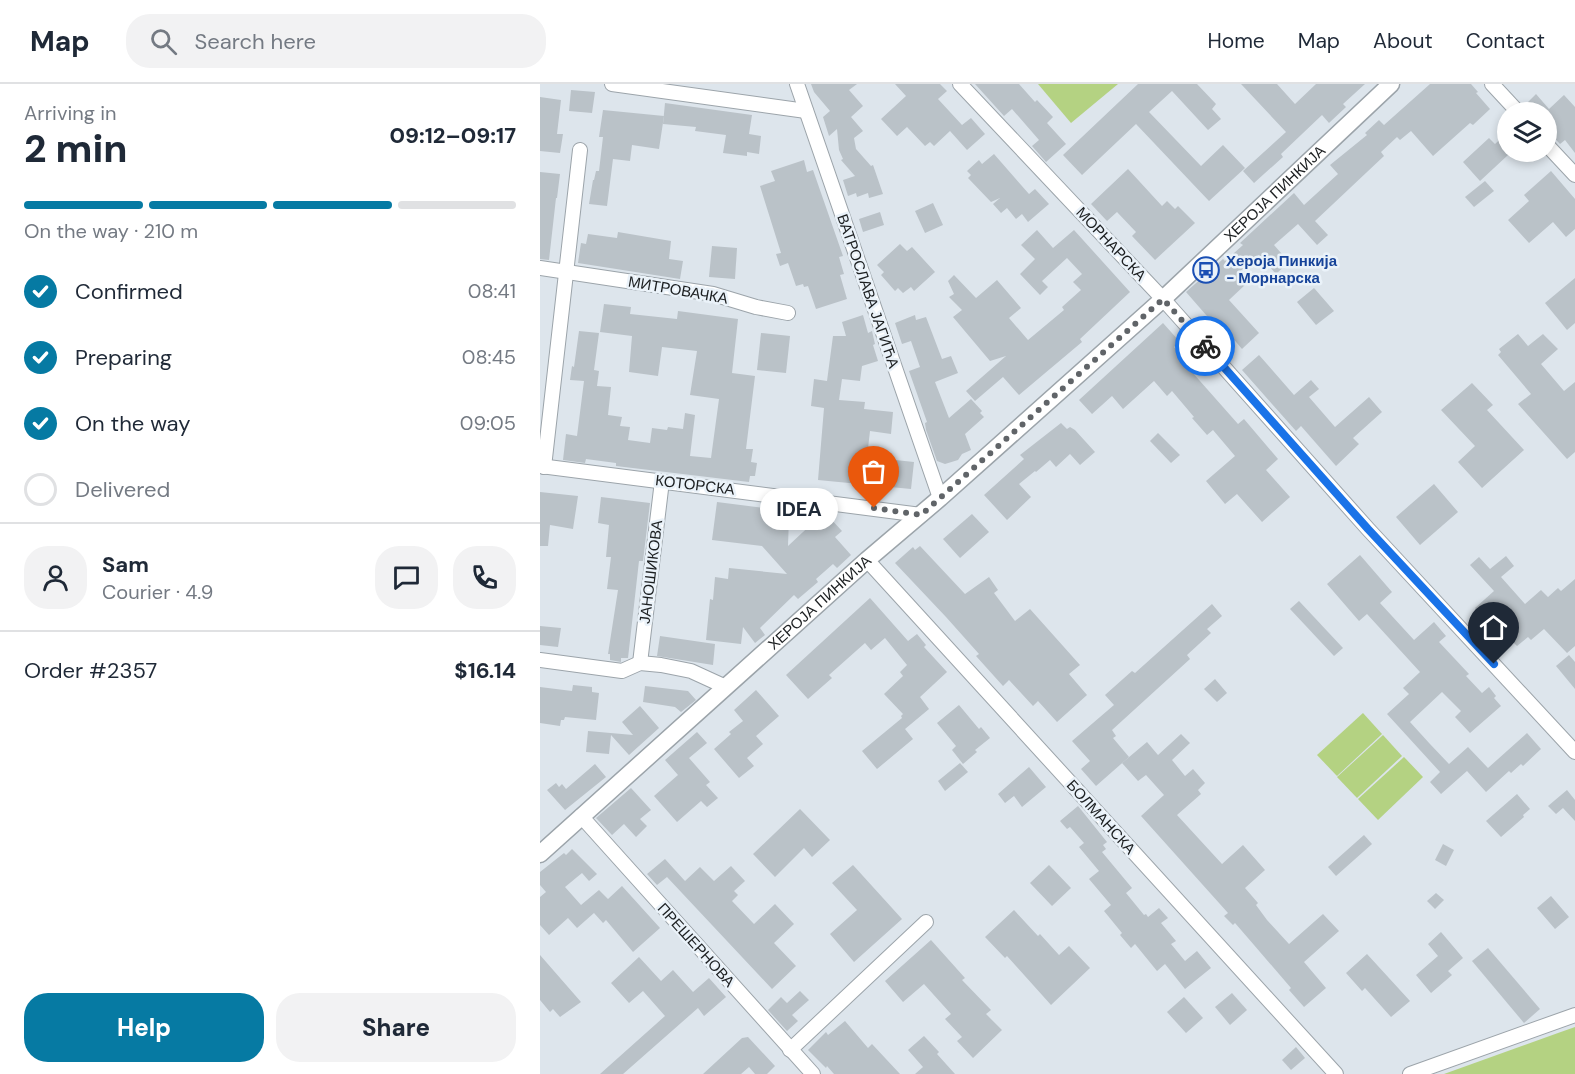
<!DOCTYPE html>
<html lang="en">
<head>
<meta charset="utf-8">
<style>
  :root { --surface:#fff; --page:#f2f2f3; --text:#1f2937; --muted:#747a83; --line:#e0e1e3; --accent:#067aa3 }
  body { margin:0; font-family:"DM Sans",sans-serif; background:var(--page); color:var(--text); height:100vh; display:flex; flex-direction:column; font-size:22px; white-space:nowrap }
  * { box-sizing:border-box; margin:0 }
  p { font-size:20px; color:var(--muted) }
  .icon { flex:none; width:33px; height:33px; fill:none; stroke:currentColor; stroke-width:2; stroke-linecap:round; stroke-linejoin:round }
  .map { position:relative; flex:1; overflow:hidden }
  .panel { display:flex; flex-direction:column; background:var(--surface); width:540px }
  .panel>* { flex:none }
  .tools { position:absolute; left:957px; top:18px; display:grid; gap:12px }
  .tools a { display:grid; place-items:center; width:60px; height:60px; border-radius:50%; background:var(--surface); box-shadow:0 3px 9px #0003; font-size:30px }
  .pin { position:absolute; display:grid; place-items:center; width:51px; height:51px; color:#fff; margin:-62px -26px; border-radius:50% 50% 50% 0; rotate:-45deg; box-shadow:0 0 6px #0007 }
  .pin .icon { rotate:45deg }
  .courier { position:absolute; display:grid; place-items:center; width:60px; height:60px; margin:-30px; border:4px solid #1a73e8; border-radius:50%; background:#fff; color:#222; box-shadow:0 2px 8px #0007 }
  .bubble { position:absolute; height:42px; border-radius:21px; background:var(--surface); box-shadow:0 3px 9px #0003; font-size:20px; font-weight:800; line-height:42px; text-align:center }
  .headline em { font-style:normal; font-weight:800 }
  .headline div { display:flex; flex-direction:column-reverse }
  .headline { display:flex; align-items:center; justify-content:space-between; height:102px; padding:0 24px }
  h1 { font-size:39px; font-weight:800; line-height:45px }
  .bar { display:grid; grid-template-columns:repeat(4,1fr); gap:9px 6px; align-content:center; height:72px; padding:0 24px }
  .bar i { height:8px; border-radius:4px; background:var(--line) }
  .bar .active { background:var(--accent) }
  .bar p { grid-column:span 4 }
  .line { display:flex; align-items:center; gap:15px; padding:0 24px; border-top:2px solid var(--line) }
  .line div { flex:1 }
  .round { display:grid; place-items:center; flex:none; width:63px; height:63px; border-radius:24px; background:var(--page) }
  ol { padding:0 24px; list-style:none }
  li { display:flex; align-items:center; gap:18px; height:66px }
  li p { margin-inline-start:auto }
  li .icon { padding:6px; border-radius:50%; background:var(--accent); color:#fff; stroke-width:4 }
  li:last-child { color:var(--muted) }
  li i { width:33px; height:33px; border:3px solid var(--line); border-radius:50% }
  .primary-button { display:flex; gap:12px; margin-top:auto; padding:12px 24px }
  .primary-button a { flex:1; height:69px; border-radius:24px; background:var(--accent); color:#fff; font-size:24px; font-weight:800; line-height:69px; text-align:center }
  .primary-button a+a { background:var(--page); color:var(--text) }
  header { display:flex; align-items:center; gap:36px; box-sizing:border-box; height:84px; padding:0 30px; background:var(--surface); border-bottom:2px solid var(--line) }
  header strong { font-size:28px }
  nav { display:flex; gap:33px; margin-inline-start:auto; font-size:21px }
  .search { width:420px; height:54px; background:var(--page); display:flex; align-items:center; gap:15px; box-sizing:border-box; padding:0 21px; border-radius:24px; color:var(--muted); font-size:22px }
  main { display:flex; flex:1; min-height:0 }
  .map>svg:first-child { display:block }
  .green { fill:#b4d282 }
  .building { fill:#bac2c8 }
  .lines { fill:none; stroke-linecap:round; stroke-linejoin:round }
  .minor-casing { stroke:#9ca4aa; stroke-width:16 }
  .tertiary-casing { stroke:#9ca4aa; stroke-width:19 }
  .minor { stroke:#fff; stroke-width:14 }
  .tertiary { stroke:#fff; stroke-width:16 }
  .done { stroke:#606468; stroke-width:6; stroke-dasharray:0 10.8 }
  .route { stroke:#1a73e8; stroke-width:8 }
  .labels { text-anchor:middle; stroke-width:5; stroke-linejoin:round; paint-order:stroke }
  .street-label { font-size:15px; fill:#1c1f21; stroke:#eaf2f9 }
  .transit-label { font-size:15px; font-weight:bold; fill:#164399; stroke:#eaf2f9; text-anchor:start }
</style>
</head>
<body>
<header>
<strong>Map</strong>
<div class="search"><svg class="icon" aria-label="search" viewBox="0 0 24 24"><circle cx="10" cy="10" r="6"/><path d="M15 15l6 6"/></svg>Search here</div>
<nav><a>Home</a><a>Map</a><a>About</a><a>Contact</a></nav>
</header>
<main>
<section class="panel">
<div class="headline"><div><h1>2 min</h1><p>Arriving in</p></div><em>09:12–09:17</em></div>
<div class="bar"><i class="active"></i><i class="active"></i><i class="active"></i><i></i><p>On the way · 210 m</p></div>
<ol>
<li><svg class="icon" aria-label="check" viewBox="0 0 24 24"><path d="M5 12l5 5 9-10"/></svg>Confirmed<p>08:41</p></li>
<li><svg class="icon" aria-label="check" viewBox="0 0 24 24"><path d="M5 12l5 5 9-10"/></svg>Preparing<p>08:45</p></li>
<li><svg class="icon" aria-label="check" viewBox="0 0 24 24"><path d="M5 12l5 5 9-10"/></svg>On the way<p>09:05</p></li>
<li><i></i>Delivered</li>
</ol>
<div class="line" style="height:108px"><a class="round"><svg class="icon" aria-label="person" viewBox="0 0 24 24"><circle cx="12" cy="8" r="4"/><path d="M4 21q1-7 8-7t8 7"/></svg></a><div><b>Sam</b><p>Courier · 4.9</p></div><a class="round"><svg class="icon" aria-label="chat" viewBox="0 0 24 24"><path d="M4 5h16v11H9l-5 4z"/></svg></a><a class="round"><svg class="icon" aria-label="phone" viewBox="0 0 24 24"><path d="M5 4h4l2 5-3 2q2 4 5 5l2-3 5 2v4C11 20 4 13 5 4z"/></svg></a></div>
<div class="line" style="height:78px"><div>Order #2357</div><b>$16.14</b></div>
<div class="primary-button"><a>Help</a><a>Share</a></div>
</section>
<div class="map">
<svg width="1035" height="990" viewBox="0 0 1035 990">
  <rect width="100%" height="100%" fill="#dde5ec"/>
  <g class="green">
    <path d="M498 0H578L531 39Z"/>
    <path d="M823 629 842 650 797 692 777 671Z"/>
    <path d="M843 651 862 672 817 714 797 693Z"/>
    <path d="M864 673 883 693 838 736 818 715Z"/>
    <path d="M1035 943V990H904L1018 949Z"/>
  </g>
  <g class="building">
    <path d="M271 0H317L309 6 323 22 311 33 323 47 314 54 316 65 331 82 333 81 343 110 329 114 328 109 317 113 316 109 308 112 303 96 315 92 301 76 303 75 299 66 297 45 289 52 283 33 290 27 274 8Z"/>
    <path d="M355 0H400L407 7 398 15 422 41 431 34 445 50 427 66 410 47 394 62 390 58 385 62 367 43 357 52 341 35 366 12Z"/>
    <path d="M435 0H479L495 18 497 16 513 33 507 39 526 60 506 78 492 62 499 56 472 25 464 32Z"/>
    <path d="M598 0H657L676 20 672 25 681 35 668 46 632 7 609 28 661 82 683 61 705 84 669 117 596 40 542 91 523 71Z"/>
    <path d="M701 0H737L755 20 776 0H825L803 20 806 23 789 39 782 31 741 70 743 73 714 99 703 87 746 48Z"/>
    <path d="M890 0H931L938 8 936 9 950 25 933 41 930 39 893 72 871 47 860 56 857 53 841 68 844 72 775 137 788 151 777 161 758 140 734 161 749 178 736 190 719 171 697 190 706 200 689 216 719 249 702 265 691 252 687 255 646 208 683 175 685 177 703 161 700 159 754 109 764 121 798 90 790 81 827 51 825 49 839 36 844 41Z"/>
    <path d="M31 6 55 8 52 29 29 27Z"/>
    <path d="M996 10 1009 25 1024 11 1035 23V69L1025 56 1020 60 1006 45V28H991L985 21Z"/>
    <path d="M0 13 21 16 17 50H23L20 69 0 67Z"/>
    <path d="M125 19 212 31 209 50 221 52 219 70 207 68V72L183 69 186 51 155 47 156 43 123 40Z"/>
    <path d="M63 26 124 32 119 65 92 61 90 77 73 75 67 122 49 120 53 96H54L56 87H59L63 53H59Z"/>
    <path d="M968 48V71L940 97 923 78 949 54 955 60Z"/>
    <path d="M454 70 489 110 495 105 509 120 488 138 482 130 476 135 467 124 461 129 453 120 460 114 451 118 428 94 431 91 427 87 439 76 442 80Z"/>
    <path d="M264 76 267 88 273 86 303 172 299 173 304 190 300 191 307 215 276 225 268 202 264 203 263 200 256 202 248 179 240 182 236 170 241 169 220 102 235 97 231 87Z"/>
    <path d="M588 85 622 122 627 117 635 125 638 122 655 139 615 176 592 152 596 148 577 128 567 137 551 120Z"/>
    <path d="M1011 87 1035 115V145L1026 153 1013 138 989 159 968 136 989 117 984 111Z"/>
    <path d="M0 88 20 90 17 114H16L9 176 0 175Z"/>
    <path d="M945 97 954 107 934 123 925 113Z"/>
    <path d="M393 119 403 141 385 149 375 127Z"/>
    <path d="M340 128 344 141 323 148 319 135Z"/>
    <path d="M497 146 513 164 534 146 590 208 540 255 542 258 479 311 463 293 435 317 426 307 466 272 450 277 413 233 422 226 409 213 414 210 408 197 414 191 436 214 457 196 481 224 469 234 488 256 524 226 522 223 541 206 533 198 542 190 527 174 502 197 508 203 500 211 480 190 495 175 481 161Z"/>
    <path d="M78 148 131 157 129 175 143 177 140 195 38 179 41 159 46 160 48 150 77 154Z"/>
    <path d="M360 160 367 167 372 163 395 188 374 207 371 203 363 209 358 204 355 207 341 191 344 188 337 181Z"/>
    <path d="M172 162 197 164 195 195 169 193Z"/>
    <path d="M1035 194V239L1027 246 1005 219Z"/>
    <path d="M774 204 794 227 776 241 757 218Z"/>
    <path d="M64 220 91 223 90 230 137 235 138 227 198 235 192 289 215 292 206 365H213L211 378 217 379 215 392H210L209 398 76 382V379L46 375 45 379 23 376 26 350 37 352 44 297 30 296 32 282 34 283 39 247 59 249 54 286 59 287 57 302 71 303 68 331 82 333 80 342 90 343 88 356 110 359 112 344 127 346 128 343 143 345 145 329 155 331 150 372 171 374 179 315 150 311 157 267 122 263 118 292 89 288 92 252 60 248Z"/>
    <path d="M323 231 328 249 332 247 335 260 333 261 338 277 322 282 320 297 302 295 299 316 325 318 324 325 353 328 351 350 330 347 327 373 374 378 371 405 278 396 284 324 271 322 274 295 287 297 293 252H306L302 238Z"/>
    <path d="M375 231 376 236 386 233 402 275 411 272 418 289 395 298 409 334 431 315 442 327 440 329 444 333 425 350 431 366 422 370 418 376 405 380 397 377 386 346 385 339 387 338 369 287 380 283 371 257 362 260 355 239Z"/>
    <path d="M623 239 640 258 634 263 655 286 652 288 698 340 704 335 738 375 726 386 750 413 722 438 697 410 685 420 666 397 695 372 673 346 667 351 652 334 654 333 632 307 627 312 614 297 583 325 572 312 552 330 539 316Z"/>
    <path d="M221 249 250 252 246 289 217 286Z"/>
    <path d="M978 250 988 262 1003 250 1018 265 1001 280 1024 307 1035 298V368L1027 375 978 320 991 310 958 271 961 268 959 265Z"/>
    <path d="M719 271 754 311 771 296 779 305 769 313 795 343 829 313 842 328 813 354 819 360 796 382 761 342 756 347 702 286Z"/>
    <path d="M932 299 953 321 947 326 984 366 942 404 918 378 935 362 901 326Z"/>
    <path d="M521 339 527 345 530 343 535 346 555 368 540 381 530 370 516 383 510 376 496 388 495 387 479 400 491 413 467 436 444 411 484 375 480 371Z"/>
    <path d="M618 349 640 371 631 379 610 357Z"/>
    <path d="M894 400 918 428 880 461 856 433Z"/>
    <path d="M0 408 38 412 33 445 10 441 8 462H0Z"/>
    <path d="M61 413 110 419 103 477H99L88 574H81V578L70 576V570H68L78 506 67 505 71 473H66L69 441 58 439Z"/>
    <path d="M177 418 231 425 230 432 249 433 248 462 278 434 282 439 289 433 302 447 295 453 311 471 297 484 293 480 276 495 278 498 258 515 254 511 220 544 225 551 215 559 203 543 201 560 166 556 170 515 173 516 175 493 188 495 189 484 247 490 222 462 172 456Z"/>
    <path d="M432 430 449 448 420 474 403 455Z"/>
    <path d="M380 462 425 510 449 493 458 506 454 509 475 537 490 525 540 581 529 590 547 611 517 638 498 617 493 622 469 596 463 602 436 572 439 570 406 533 355 479 373 463 375 466Z"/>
    <path d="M820 471 852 508 840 519 874 556 894 538 906 552 899 558 929 590 926 592 942 609 949 603 956 612 954 614 961 622 930 649 915 633 921 627 902 608 870 638 890 660 909 680 928 663 948 684 987 649 1001 665 983 682 981 680 971 689 969 687 946 708 927 687 901 710 890 698 900 688 847 630 869 610 863 604 880 588 827 530 819 537 787 500Z"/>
    <path d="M966 472 974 482 961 493 985 520 1001 506 1008 513 1018 504 1021 507 1035 495V562L1027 569 1004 545 991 556 988 553 977 562 969 554 972 552 954 531 946 537 935 524 954 507 930 481 939 473 950 485Z"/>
    <path d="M330 514 368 557 377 550 386 561 384 563 407 588 380 613 389 625 365 645 373 655 337 685 322 667 362 634 361 632 363 630 344 610 363 592 360 588 367 581 345 554 331 566 325 559 289 591 292 594 268 615 246 591Z"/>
    <path d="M759 517 803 564 794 572 750 525Z"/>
    <path d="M672 520 682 532 667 545 671 549 647 571 650 575 572 646 576 652 573 654 589 673 556 702 541 685 550 677 532 657 574 621 565 611 592 587 595 589Z"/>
    <path d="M0 542 21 544 18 563 0 561Z"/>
    <path d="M120 552 175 560 173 581 117 572Z"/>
    <path d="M1029 571 1035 578V605L1016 582Z"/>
    <path d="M675 595 687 609 677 618 664 605Z"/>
    <path d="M33 601 52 603V608L59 609 56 636 25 633 24 636H21L20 642 0 639V603L32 607Z"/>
    <path d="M105 602 148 607 156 616 141 628 135 623 103 618Z"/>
    <path d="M216 606 239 632 216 652 223 660 207 674 214 682 199 694 174 665 191 650 189 648 203 637 194 626Z"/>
    <path d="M419 621 439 645 441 643 450 654 435 666 437 668 423 680 412 666 416 662 397 639Z"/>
    <path d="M100 622 119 644 89 671 71 651 69 670 46 668 48 647 93 651 82 638Z"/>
    <path d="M157 648 167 659 149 674 170 698 166 701 178 714 167 723 161 717 137 738 114 712 138 691 125 676Z"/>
    <path d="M641 650 650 659 632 676 645 692 653 685 665 699 658 706 661 710 637 731 682 780 703 761 725 786 705 804 718 819 716 821 727 836 749 860 783 830 799 847 764 878 786 904 764 923 749 906 751 904 714 861 695 839 693 841 684 832 688 829 601 732 624 711 606 691 598 697 582 679 607 658 618 671Z"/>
    <path d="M420 679 428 688 405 707 398 697Z"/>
    <path d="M55 680 66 693 25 726 7 706 16 699 19 703 22 700 26 705Z"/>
    <path d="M489 683 506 703 482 723 474 712 465 719 458 710Z"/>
    <path d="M91 704 111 726 100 735 107 742 96 753 84 740 72 751 56 734Z"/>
    <path d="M1027 706 1035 716V737L1023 724 1016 730 1008 722Z"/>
    <path d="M977 710 990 725 983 731 984 733 961 753 946 737Z"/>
    <path d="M538 722 567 758 563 761 566 765 562 768 592 804 586 809 604 831 606 830 608 833 619 824 628 834 621 839 636 857 631 860 645 877 657 867 671 884 645 905 625 880 617 887 595 860 591 864 580 851 582 849 564 827 571 821 549 795 559 787 539 763 544 759 530 743 527 745 520 737Z"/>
    <path d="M260 725 290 756 272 773 264 764 235 793 213 770Z"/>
    <path d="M824 751 832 760 796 792 788 783Z"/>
    <path d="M903 760 914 766 906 782 895 776Z"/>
    <path d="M32 765 57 790 49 797 42 789 25 803 41 821 59 806 68 815 82 802 120 844 93 868 66 836 63 839 54 829 37 844 28 834 9 851 0 841V813L6 808 0 801V788L24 769 26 771Z"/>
    <path d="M125 775 145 797 160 783 174 797 191 782 205 797 194 807 198 811 192 817 214 840 235 820 254 840 234 859 256 882 232 905 127 793 117 801 107 790Z"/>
    <path d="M313 781 362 835 314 878 290 850 317 826 292 799Z"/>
    <path d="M509 781 531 804 512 822 490 799Z"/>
    <path d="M896 809 904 816 895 825 887 817Z"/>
    <path d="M1011 812 1029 833 1015 845 997 824Z"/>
    <path d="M474 826 498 852 500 850 519 871 529 862 550 884 511 921 467 872 465 874 445 853Z"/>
    <path d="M901 848 923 874 908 887 912 891 891 909 876 891 898 872 888 860Z"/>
    <path d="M391 856 425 894 422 896 451 926 446 930 462 946 433 974 417 957 422 953 405 935 411 930 384 900 363 918 345 897Z"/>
    <path d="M948 864 1000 925 984 939 932 877Z"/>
    <path d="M827 870 870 917 851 933 825 904 822 907 806 889Z"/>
    <path d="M0 871 41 918 20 933 13 925 10 928 0 916Z"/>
    <path d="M99 873 121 897 133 886 153 908 169 894 186 913 164 932 158 924 83 990H60L125 932 103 907 89 919 71 899Z"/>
    <path d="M260 907 269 916 252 931 258 937 247 947 228 926 241 913 247 919Z"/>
    <path d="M692 909 707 926 690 941 675 923Z"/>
    <path d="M644 913 663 934 646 949 627 928Z"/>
    <path d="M305 937 328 964 332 960 360 990H294L287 982 286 984 268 966 286 948 288 951Z"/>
    <path d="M384 952 399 968 397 970 415 990H375L383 983 368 966Z"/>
    <path d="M208 953 235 982 227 990H215L209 983 201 990H163L202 954Z"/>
    <path d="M756 963 765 974 751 986 742 976Z"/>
  </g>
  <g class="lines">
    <g class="minor-casing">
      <g id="minor">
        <path d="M72 0 266 27"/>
        <path d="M257 0 400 414"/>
        <path d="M420 0 623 215 828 445 1035 668"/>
        <path d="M952 0 978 28"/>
        <path d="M1006 60 1035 91"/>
        <path d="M0 184 173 210 216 223 248 229"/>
        <path d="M0 382 381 431"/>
        <path d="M4 383 40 66"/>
        <path d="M327 476 796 990"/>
        <path d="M0 576 82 587 100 579 121 581 151 587 186 603"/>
        <path d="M100 579 122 397"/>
        <path d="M41 732 273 990"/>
        <path d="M250 966 386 838"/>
        <path d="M870 990 1035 931"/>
      </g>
    </g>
    <g class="tertiary-casing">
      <g id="tertiary">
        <path id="s1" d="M0 770 327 476 400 414 623 215 851 0"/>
      </g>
    </g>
    <use href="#minor" class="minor"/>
    <use href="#tertiary" class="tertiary"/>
  </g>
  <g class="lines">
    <path class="done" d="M334 424 381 431 623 215 665 262"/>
    <path class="route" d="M665 262 828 445 954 580"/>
  </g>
  <defs>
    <g id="bus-ring" transform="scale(1.35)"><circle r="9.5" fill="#eaf2f9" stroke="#1a4fb4" stroke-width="1.5"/><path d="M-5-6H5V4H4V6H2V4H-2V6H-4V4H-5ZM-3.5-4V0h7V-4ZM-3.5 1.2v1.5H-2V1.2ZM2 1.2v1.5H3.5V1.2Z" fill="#1a4fb4"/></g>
  </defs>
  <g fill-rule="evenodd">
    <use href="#bus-ring" x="666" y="186"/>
  </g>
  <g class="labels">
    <g class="street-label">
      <text dy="5" stroke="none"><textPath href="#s1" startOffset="988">ХЕРОЈА ПИНКИЈА</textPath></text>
      <text transform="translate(571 160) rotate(47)" y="5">МОРНАРСКА</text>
      <text transform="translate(138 206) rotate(10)" y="5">МИТРОВАЧКА</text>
      <text transform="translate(328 207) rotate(71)" y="5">ВАТРОСЛАВА ЈАГИЋА</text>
      <text transform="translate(155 401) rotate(7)" y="5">КОТОРСКА</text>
      <text transform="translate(111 488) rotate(-83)" y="5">ЈАНОШИКОВА</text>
      <text dy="5" stroke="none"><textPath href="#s1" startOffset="376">ХЕРОЈА ПИНКИЈА</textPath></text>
      <text transform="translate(561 733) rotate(48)" y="5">БОЛМАНСКА</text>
      <text transform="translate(156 861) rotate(48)" y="5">ПРЕШЕРНОВА</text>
    </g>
    <g class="transit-label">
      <text x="686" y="182">Хероја Пинкија<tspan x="686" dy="17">- Морнарска</tspan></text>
    </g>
  </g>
</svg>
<div class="tools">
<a><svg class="icon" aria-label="layers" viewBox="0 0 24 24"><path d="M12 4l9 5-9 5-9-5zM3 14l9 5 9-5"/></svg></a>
</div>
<div class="pin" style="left:334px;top:424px;background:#ea580c"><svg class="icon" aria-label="bag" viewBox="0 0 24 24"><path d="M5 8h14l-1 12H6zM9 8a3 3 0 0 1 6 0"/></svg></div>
<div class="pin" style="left:954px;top:580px;background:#1f2937"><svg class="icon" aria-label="home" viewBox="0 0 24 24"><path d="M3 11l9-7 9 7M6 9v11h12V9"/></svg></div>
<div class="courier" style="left:665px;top:262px"><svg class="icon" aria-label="bike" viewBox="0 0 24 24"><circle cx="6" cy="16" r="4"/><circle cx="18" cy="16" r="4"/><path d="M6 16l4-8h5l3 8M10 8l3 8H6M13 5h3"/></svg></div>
<div class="bubble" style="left:220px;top:404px;width:78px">IDEA</div>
</div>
</main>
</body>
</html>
